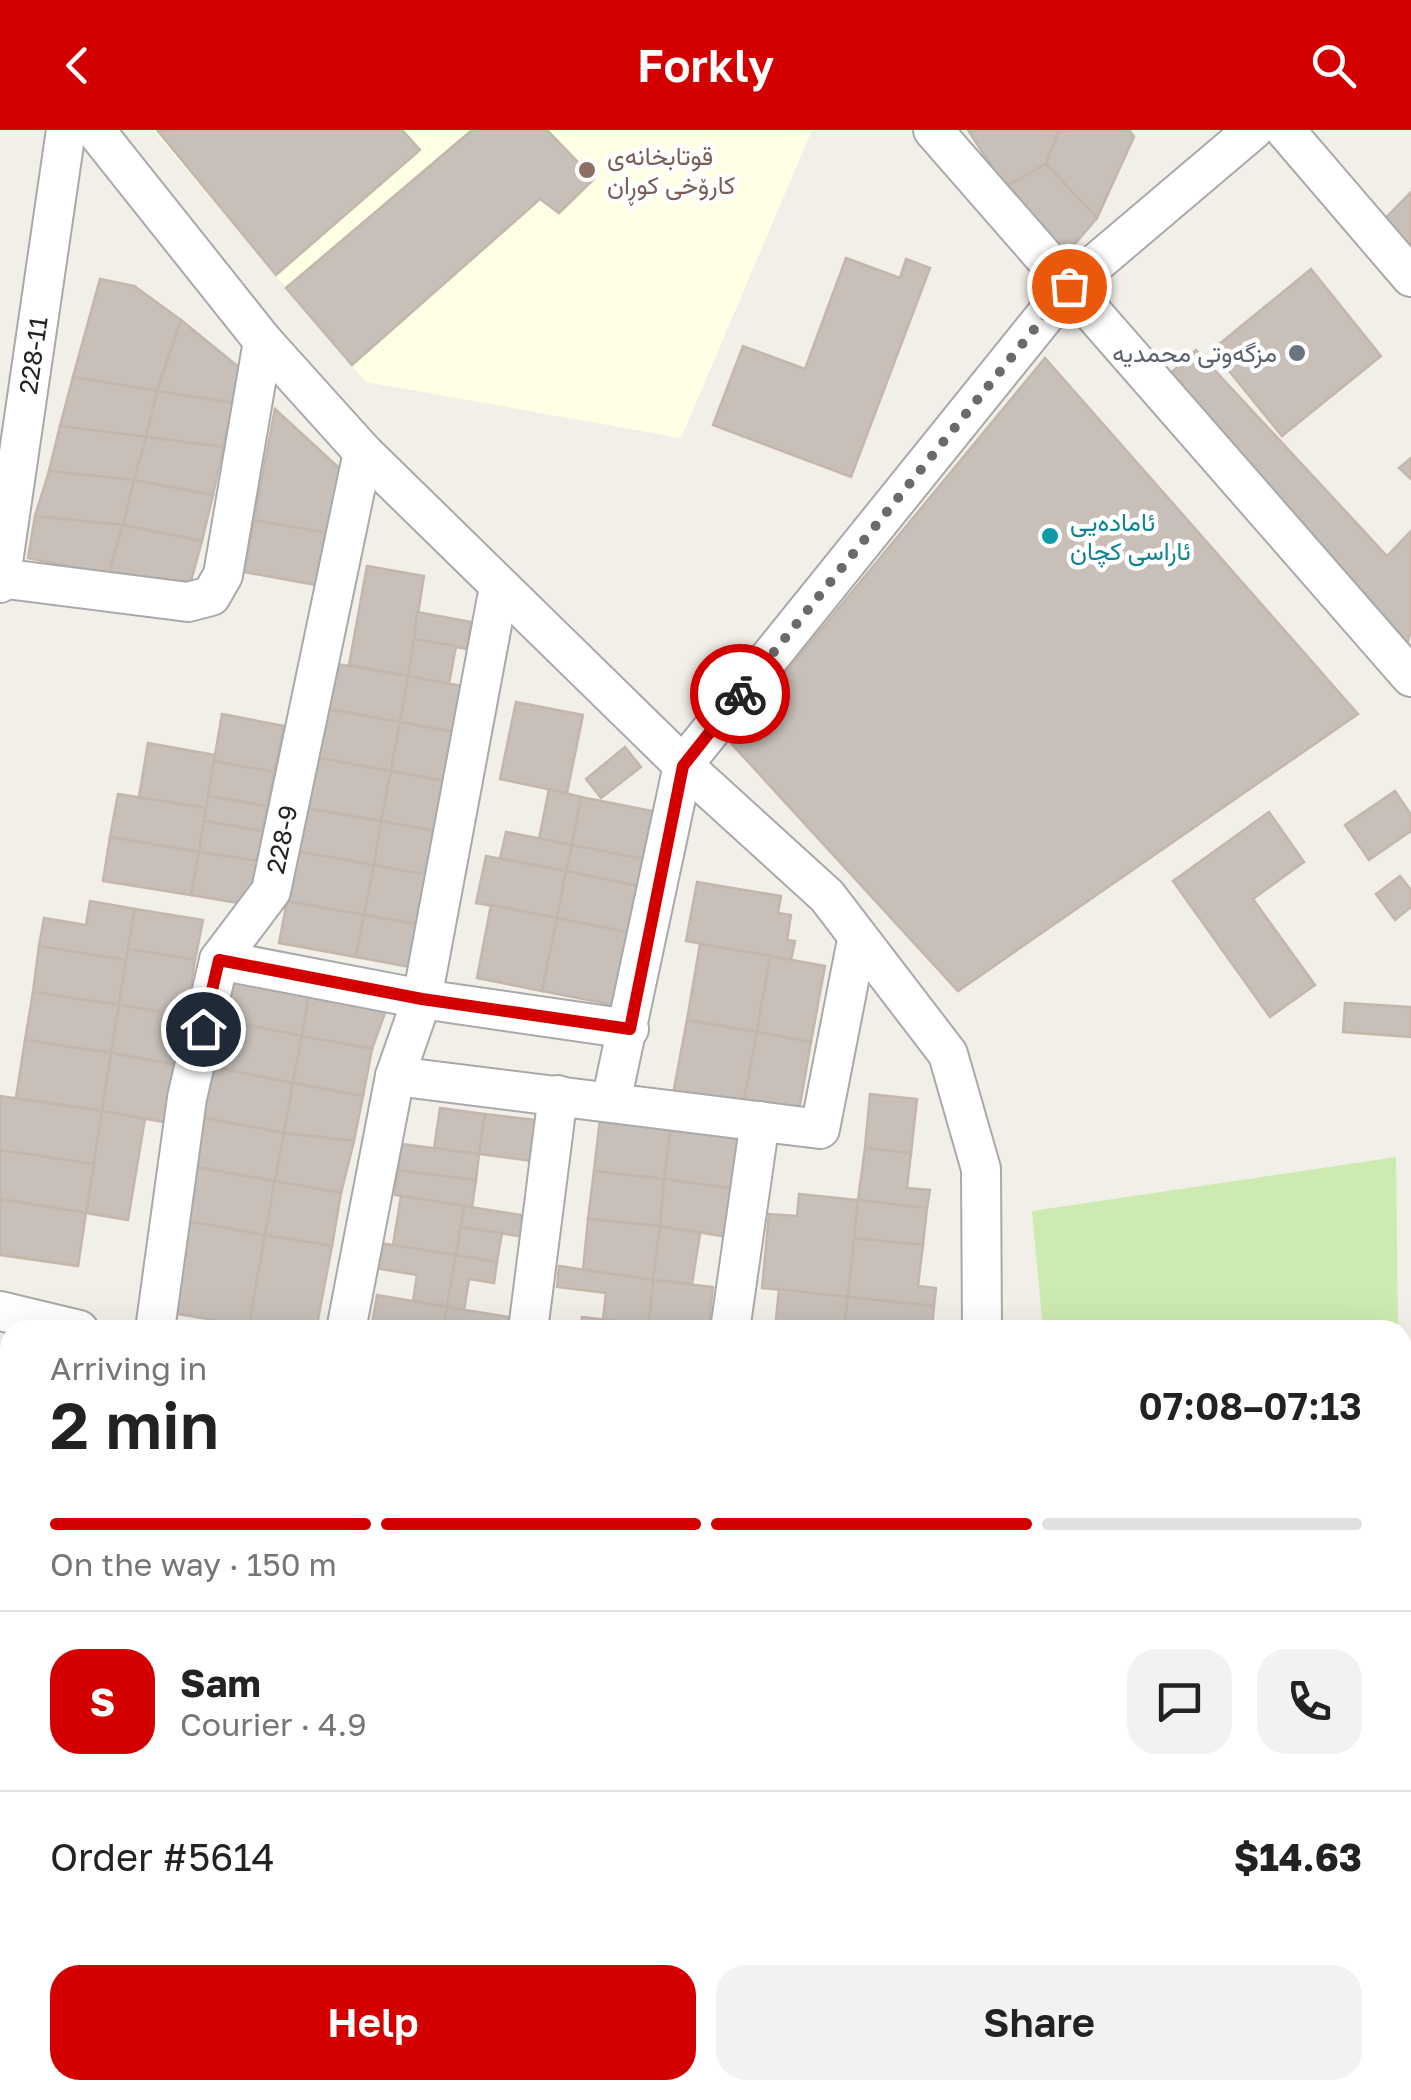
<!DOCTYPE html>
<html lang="en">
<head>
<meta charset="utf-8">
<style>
  :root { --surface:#fff; --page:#f2f2f2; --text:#222; --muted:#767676; --line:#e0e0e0; --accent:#d40000 }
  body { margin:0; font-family:"Golos Text",Vazirmatn,sans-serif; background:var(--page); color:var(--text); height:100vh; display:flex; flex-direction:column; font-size:38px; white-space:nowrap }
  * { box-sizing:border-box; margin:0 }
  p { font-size:32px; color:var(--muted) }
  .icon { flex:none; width:55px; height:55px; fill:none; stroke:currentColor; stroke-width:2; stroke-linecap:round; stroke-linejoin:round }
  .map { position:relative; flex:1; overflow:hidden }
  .sheet { position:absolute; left:0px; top:1190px; width:1412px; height:780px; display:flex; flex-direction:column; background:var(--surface); border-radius:30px 30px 0 0; box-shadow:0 10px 40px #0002 }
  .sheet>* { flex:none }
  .pin { position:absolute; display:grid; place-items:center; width:85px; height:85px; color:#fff; margin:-42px; border:5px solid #fff; border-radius:50%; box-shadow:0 2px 10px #0007 }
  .courier { position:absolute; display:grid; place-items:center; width:100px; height:100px; margin:-50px; border:8px solid #d40000; border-radius:50%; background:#fff; color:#222; box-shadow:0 2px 12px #0007 }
  .headline em { font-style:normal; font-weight:600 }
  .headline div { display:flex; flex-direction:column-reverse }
  .headline { display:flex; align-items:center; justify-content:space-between; height:170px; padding:0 50px }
  h1 { font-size:65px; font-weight:600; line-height:75px }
  .bar { display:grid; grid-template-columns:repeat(4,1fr); gap:15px 10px; align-content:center; height:120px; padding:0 50px }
  .bar i { height:12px; border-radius:8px; background:var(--line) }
  .bar .active { background:var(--accent) }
  .bar p { grid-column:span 4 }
  .line { display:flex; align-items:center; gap:25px; padding:0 50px; border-top:2px solid var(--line) }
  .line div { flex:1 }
  .round { display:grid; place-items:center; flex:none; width:105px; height:105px; border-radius:30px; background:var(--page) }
  .primary-button { display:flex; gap:20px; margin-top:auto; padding:20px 50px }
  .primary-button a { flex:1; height:115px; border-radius:30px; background:var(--accent); color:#fff; font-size:40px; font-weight:600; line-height:115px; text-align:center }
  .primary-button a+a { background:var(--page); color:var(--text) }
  header { display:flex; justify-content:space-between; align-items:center; height:130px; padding:0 50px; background:var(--accent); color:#fff; font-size:45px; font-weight:600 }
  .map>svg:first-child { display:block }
  .education { fill:#ffffe5 }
  .grass { fill:#cdebb0 }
  .building { fill:#c7bfb8; stroke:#c4b6ab; stroke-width:2.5 }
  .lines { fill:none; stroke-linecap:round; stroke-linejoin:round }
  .minor-casing { stroke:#a9a9a9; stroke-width:42 }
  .secondary-casing { stroke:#707d05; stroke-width:60 }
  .minor { stroke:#fff; stroke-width:38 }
  .secondary { stroke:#f7fabf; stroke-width:55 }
  .done { stroke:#6b6a68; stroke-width:10; stroke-dasharray:0 18 }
  .route { stroke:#d40000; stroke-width:12 }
  .education-dot { fill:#8d6e63; stroke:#fff; stroke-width:4 }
  .worship-dot { fill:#6b7280; stroke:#fff; stroke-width:4 }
  .culture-dot { fill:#0f9aa8; stroke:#fff; stroke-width:4 }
  .labels { text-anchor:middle; stroke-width:9; stroke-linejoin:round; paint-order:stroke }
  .education-label { font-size:25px; fill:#785e54; stroke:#fff; text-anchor:start }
  .worship-label { font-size:25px; fill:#5b616d; stroke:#fff; text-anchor:end }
  .street-label { font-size:25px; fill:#222; stroke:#fff }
  .culture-label { font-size:25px; fill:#0d838f; stroke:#fff; text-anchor:start }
</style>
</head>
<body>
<header><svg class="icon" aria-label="back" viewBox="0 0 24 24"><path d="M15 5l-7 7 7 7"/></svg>Forkly<svg class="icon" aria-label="search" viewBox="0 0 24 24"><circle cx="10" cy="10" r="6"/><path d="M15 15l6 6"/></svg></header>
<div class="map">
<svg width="1411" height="1970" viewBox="0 0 1411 1970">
  <rect width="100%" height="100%" fill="#f2efe9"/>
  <path class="education" d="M153 0H812L681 308 366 252Z"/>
  <path class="grass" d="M1396 1027 1398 1200H1043L1032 1081Z"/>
  <g class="building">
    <path d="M157 0H402L420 20 276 145Z"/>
    <path d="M472 0H547L594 49 559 83 540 69 352 235 286 158Z"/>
    <path d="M968 0H1059L1046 34 1005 57Z"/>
    <path d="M1059 0H1129L1134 7 1097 88 1046 34Z"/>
    <path d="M1046 34 1097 88 1062 129 1005 57Z"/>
    <path d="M1411 62V133L1372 102Z"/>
    <path d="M846 128 900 148 906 129 930 138 851 347 713 295 743 216 805 239Z"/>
    <path d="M1311 139 1381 226 1282 306 1212 220Z"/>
    <path d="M100 149 134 156 181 190 157 261 73 247Z"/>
    <path d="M181 190 241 239 234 273 157 261Z"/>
    <path d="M1196 220 1387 426 1411 401V501L1406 517 1164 249Z"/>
    <path d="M1045 228 1358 584 958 861 729 611Z"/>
    <path d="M73 247 157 261 146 307 60 296Z"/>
    <path d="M157 261 234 273 223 317 146 307Z"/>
    <path d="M275 279 350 348 337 405 254 390Z"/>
    <path d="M60 296 146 307 134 350 49 341Z"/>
    <path d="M146 307 223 317 213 365 134 350Z"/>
    <path d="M1411 328V349L1399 338Z"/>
    <path d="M49 341 134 350 123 395 35 386Z"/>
    <path d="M134 350 213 365 202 411 123 395Z"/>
    <path d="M35 386 123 395 108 445 28 428Z"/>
    <path d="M254 390 337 405 327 457 244 442Z"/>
    <path d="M123 395 202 411 189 458 108 445Z"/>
    <path d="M367 436 424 446 408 546 349 535Z"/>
    <path d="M417 482 471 492 467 519 414 509Z"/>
    <path d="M414 509 456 516 449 554 408 546Z"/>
    <path d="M331 533 408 546 400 592 322 578Z"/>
    <path d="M408 546 473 558 464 604 400 592Z"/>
    <path d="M516 572 583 585 567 663 500 649Z"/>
    <path d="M322 578 400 592 391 641 313 627Z"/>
    <path d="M222 584 284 596 274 642 214 631Z"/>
    <path d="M400 592 464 604 455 653 391 641Z"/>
    <path d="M148 613 215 625 206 678 139 667Z"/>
    <path d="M625 617 641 637 601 668 586 649Z"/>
    <path d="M313 627 391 641 381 691 304 678Z"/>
    <path d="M214 631 274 642 267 676 208 666Z"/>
    <path d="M391 641 455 653 446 703 381 691Z"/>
    <path d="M549 659 581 667 572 715 539 709Z"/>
    <path d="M1395 661 1411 685V701L1369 730 1345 695Z"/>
    <path d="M118 664 206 678 199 722 110 707Z"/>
    <path d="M208 666 267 676 263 701 204 691Z"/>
    <path d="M581 667 662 683 653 731 572 715Z"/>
    <path d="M304 678 381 691 374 735 296 721Z"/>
    <path d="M1269 682 1304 732 1253 769 1315 855 1270 887 1173 751Z"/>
    <path d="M204 691 263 701 258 731 199 722Z"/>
    <path d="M381 691 446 703 438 747 374 735Z"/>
    <path d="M506 702 572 715 566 741 500 728Z"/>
    <path d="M110 707 199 722 191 765 103 751Z"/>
    <path d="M572 715 653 731 647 758 566 741Z"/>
    <path d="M296 721 374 735 364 785 287 771Z"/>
    <path d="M199 722 258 731 250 775 191 765Z"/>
    <path d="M486 726 566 741 557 788 476 773Z"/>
    <path d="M374 735 438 747 428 796 364 785Z"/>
    <path d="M566 741 647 758 637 804 557 788Z"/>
    <path d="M1400 746 1411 760V777L1395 790 1376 764Z"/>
    <path d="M697 752 781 766 778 783 791 785 787 810 795 811 791 830 686 811Z"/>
    <path d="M90 771 135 779 126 830 39 816 44 788 86 795Z"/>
    <path d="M287 771 364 785 356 827 279 813Z"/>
    <path d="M491 775 557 788 542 861 477 848Z"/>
    <path d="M135 779 203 790 195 830 128 819Z"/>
    <path d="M364 785 428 796 421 839 356 827Z"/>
    <path d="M557 788 637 804 624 877 542 861Z"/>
    <path d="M700 814 770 826 757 902 687 890Z"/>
    <path d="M39 816 126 830 119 875 33 862Z"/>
    <path d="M128 819 195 830 186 886 119 875Z"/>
    <path d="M770 826 825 836 811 912 757 902Z"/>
    <path d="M235 844 310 858 302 906 224 890Z"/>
    <path d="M310 858 389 872 372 919 302 906Z"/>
    <path d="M33 862 119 875 111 923 25 910Z"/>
    <path d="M1345 873 1411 877V907L1343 902Z"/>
    <path d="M119 875 186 886 178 935 111 923Z"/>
    <path d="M224 890 302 906 293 953 211 937Z"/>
    <path d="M687 890 757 902 743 976 673 964Z"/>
    <path d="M757 902 811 912 798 986 743 976Z"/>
    <path d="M302 906 372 919 363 966 293 953Z"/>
    <path d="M25 910 111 923 102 981 16 968Z"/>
    <path d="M111 923 178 935 169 993 102 981Z"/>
    <path d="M211 937 293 953 284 1003 199 987Z"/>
    <path d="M293 953 363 966 354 1011 284 1003Z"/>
    <path d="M870 964 917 969 911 1023 865 1018Z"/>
    <path d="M0 966 102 981 94 1034 0 1020Z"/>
    <path d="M440 978 485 984 479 1024 434 1019Z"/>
    <path d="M102 981 145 989 128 1090 86 1083Z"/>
    <path d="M485 984 545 991 540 1032 479 1024Z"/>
    <path d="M199 987 284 1003 275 1051 190 1036Z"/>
    <path d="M600 989 671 996 664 1049 594 1041Z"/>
    <path d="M671 996 743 1007 735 1059 664 1049Z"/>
    <path d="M284 1003 354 1011 341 1063 275 1051Z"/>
    <path d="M402 1014 479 1024 476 1050 398 1040Z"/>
    <path d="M865 1018 911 1023 907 1058 930 1060 927 1078 858 1070Z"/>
    <path d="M0 1020 94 1034 86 1083 0 1069Z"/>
    <path d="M190 1036 275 1051 265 1105 181 1090Z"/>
    <path d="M398 1040 476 1050 472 1077 395 1065Z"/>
    <path d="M594 1041 664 1049 660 1096 588 1089Z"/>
    <path d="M664 1049 735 1059 728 1107 660 1096Z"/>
    <path d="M275 1051 341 1063 332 1116 265 1105Z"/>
    <path d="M799 1064 858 1070 848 1167 762 1158 769 1084 797 1086Z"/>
    <path d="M401 1066 464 1076 456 1125 393 1115Z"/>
    <path d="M0 1069 86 1083 78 1136 0 1125Z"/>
    <path d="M858 1070 927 1078 923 1115 854 1108Z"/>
    <path d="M464 1076 527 1086 524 1107 461 1097Z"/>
    <path d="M588 1089 660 1096 653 1150 583 1140Z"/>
    <path d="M181 1090 265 1105 249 1196 166 1182Z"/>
    <path d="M660 1096 700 1104 692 1154 653 1150Z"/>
    <path d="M461 1097 502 1103 497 1132 456 1125Z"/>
    <path d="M265 1105 332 1116 316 1200 249 1196Z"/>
    <path d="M854 1108 923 1115 918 1156 936 1158 934 1176 848 1167Z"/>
    <path d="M367 1111 456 1125 447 1177 413 1171 417 1145 363 1136Z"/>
    <path d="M456 1125 497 1132 494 1153 469 1149 464 1180 447 1177Z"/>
    <path d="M559 1136 653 1150 649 1195 603 1189 606 1163 557 1157Z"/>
    <path d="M653 1150 713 1157 708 1200 649 1195Z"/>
    <path d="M779 1159 848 1167 844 1200H775Z"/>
    <path d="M377 1165 447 1177 443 1200H371Z"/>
    <path d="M848 1167 934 1176 932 1199 844 1200Z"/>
    <path d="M447 1177 509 1187 507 1200H443Z"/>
    <path d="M582 1187 642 1194V1200H580Z"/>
    <path d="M642 1194 680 1199V1200H642Z"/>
    <path d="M0 1243 10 1245 7 1326 0 1325Z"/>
    <path d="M0 1325 7 1326 0 1362Z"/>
    <path d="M7 1326 10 1327V1385L0 1383Z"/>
    <path d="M0 1383 10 1385V1436L0 1434Z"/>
    <path d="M0 1434 10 1436V1489L0 1488Z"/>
    <path d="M1402 1458 1411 1459V1571L1402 1570Z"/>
    <path d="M0 1488 10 1489V1518L0 1516Z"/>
    <path d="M0 1516 10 1518V1549L0 1547Z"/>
    <path d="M0 1562 10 1564V1610L0 1608Z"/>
    <path d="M1402 1581 1411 1582V1694L1402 1693Z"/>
    <path d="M0 1608 10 1610V1664L0 1662Z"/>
    <path d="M0 1662 10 1664V1714L0 1713Z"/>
    <path d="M1402 1705H1411V1818L1402 1817Z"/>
    <path d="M1402 1828H1411V1881L1402 1880Z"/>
    <path d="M962 1960H990L989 1970H960Z"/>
    <path d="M990 1960H1064L1063 1970H989Z"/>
    <path d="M1209 1960H1233L1304 1970H1207Z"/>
  </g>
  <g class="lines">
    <g class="minor-casing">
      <g id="minor">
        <path d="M95 0 263 211 363 322 683 635 827 766 948 924 981 1039 982 1200"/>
        <path d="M933 0 1411 547"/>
        <path d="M1285 0 1411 147"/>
        <path d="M0 448 188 472 211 466 223 445 263 211"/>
        <path id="s1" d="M0 453 66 0"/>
        <path d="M219 830 422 869 629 899"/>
        <path d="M395 946 820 999 857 810"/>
        <path d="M611 972 683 635 1069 156 1253 0"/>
        <path d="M0 1181 79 1200"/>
        <path id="s2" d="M155 1200 187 968 219 830 271 761 363 322"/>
        <path d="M346 1200 395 946 422 869 499 457"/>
        <path d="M528 1200 558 965"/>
        <path d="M730 1200 760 991"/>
        <path d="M1402 1264 1411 1262"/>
        <path d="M1402 1408 1411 1404"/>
        <path d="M0 1918 10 1872"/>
        <path d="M1402 1926 1411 1927"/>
        <path d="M531 1970 533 1960"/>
        <path d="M803 1970 804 1960"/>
        <path d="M1138 1970 1140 1960"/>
      </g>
    </g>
    <g class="secondary-casing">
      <g id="secondary">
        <path d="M0 1925 10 1926"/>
        <path d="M287 1960 365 1970"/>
      </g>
    </g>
    <use href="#minor" class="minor"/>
    <use href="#secondary" class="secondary"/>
  </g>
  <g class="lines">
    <path class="done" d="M740 564 1069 156"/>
    <path class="route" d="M203 899 219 830 422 869 630 899 683 636 740 564"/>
  </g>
  <circle class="education-dot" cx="587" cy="40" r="10"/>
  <circle class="worship-dot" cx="1297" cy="223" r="10"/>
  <circle class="culture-dot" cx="1050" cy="406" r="10"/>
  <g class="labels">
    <g class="education-label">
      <text x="607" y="35">قوتابخانەی<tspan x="607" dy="29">کارۆخی کوڕان</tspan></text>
    </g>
    <g class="worship-label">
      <text x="1277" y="232">مزگەوتی محمدیە</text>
    </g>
    <g class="street-label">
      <text dy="9" stroke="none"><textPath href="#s1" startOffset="230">228-11</textPath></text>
      <text dy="9" stroke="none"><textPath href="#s2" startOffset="515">228-9</textPath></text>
    </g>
    <g class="culture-label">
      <text x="1070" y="401">ئامادەیی<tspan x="1070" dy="29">ئاراسی کچان</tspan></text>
    </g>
  </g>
</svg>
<div class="pin" style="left:1069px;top:156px;background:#ea580c"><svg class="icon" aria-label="bag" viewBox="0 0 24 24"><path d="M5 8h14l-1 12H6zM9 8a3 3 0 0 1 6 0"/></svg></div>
<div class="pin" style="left:203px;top:899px;background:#1f2937"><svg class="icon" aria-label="home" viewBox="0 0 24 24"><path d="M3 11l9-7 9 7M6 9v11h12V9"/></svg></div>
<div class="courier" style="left:740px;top:564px"><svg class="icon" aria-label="bike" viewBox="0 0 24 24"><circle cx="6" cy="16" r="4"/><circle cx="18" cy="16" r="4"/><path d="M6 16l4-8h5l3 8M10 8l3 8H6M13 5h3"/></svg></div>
<section class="sheet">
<div class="headline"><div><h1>2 min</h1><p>Arriving in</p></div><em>07:08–07:13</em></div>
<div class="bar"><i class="active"></i><i class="active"></i><i class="active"></i><i></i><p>On the way · 150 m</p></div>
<div class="line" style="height:180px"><b class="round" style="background:var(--accent);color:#fff">S</b><div><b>Sam</b><p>Courier · 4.9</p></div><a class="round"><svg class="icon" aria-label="chat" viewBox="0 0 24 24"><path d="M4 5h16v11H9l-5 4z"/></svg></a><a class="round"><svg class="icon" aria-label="phone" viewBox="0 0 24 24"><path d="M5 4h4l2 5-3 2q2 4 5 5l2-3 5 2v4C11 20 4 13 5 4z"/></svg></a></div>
<div class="line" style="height:130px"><div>Order #5614</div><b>$14.63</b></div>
<div class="primary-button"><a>Help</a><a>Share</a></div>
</section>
</div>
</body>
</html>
